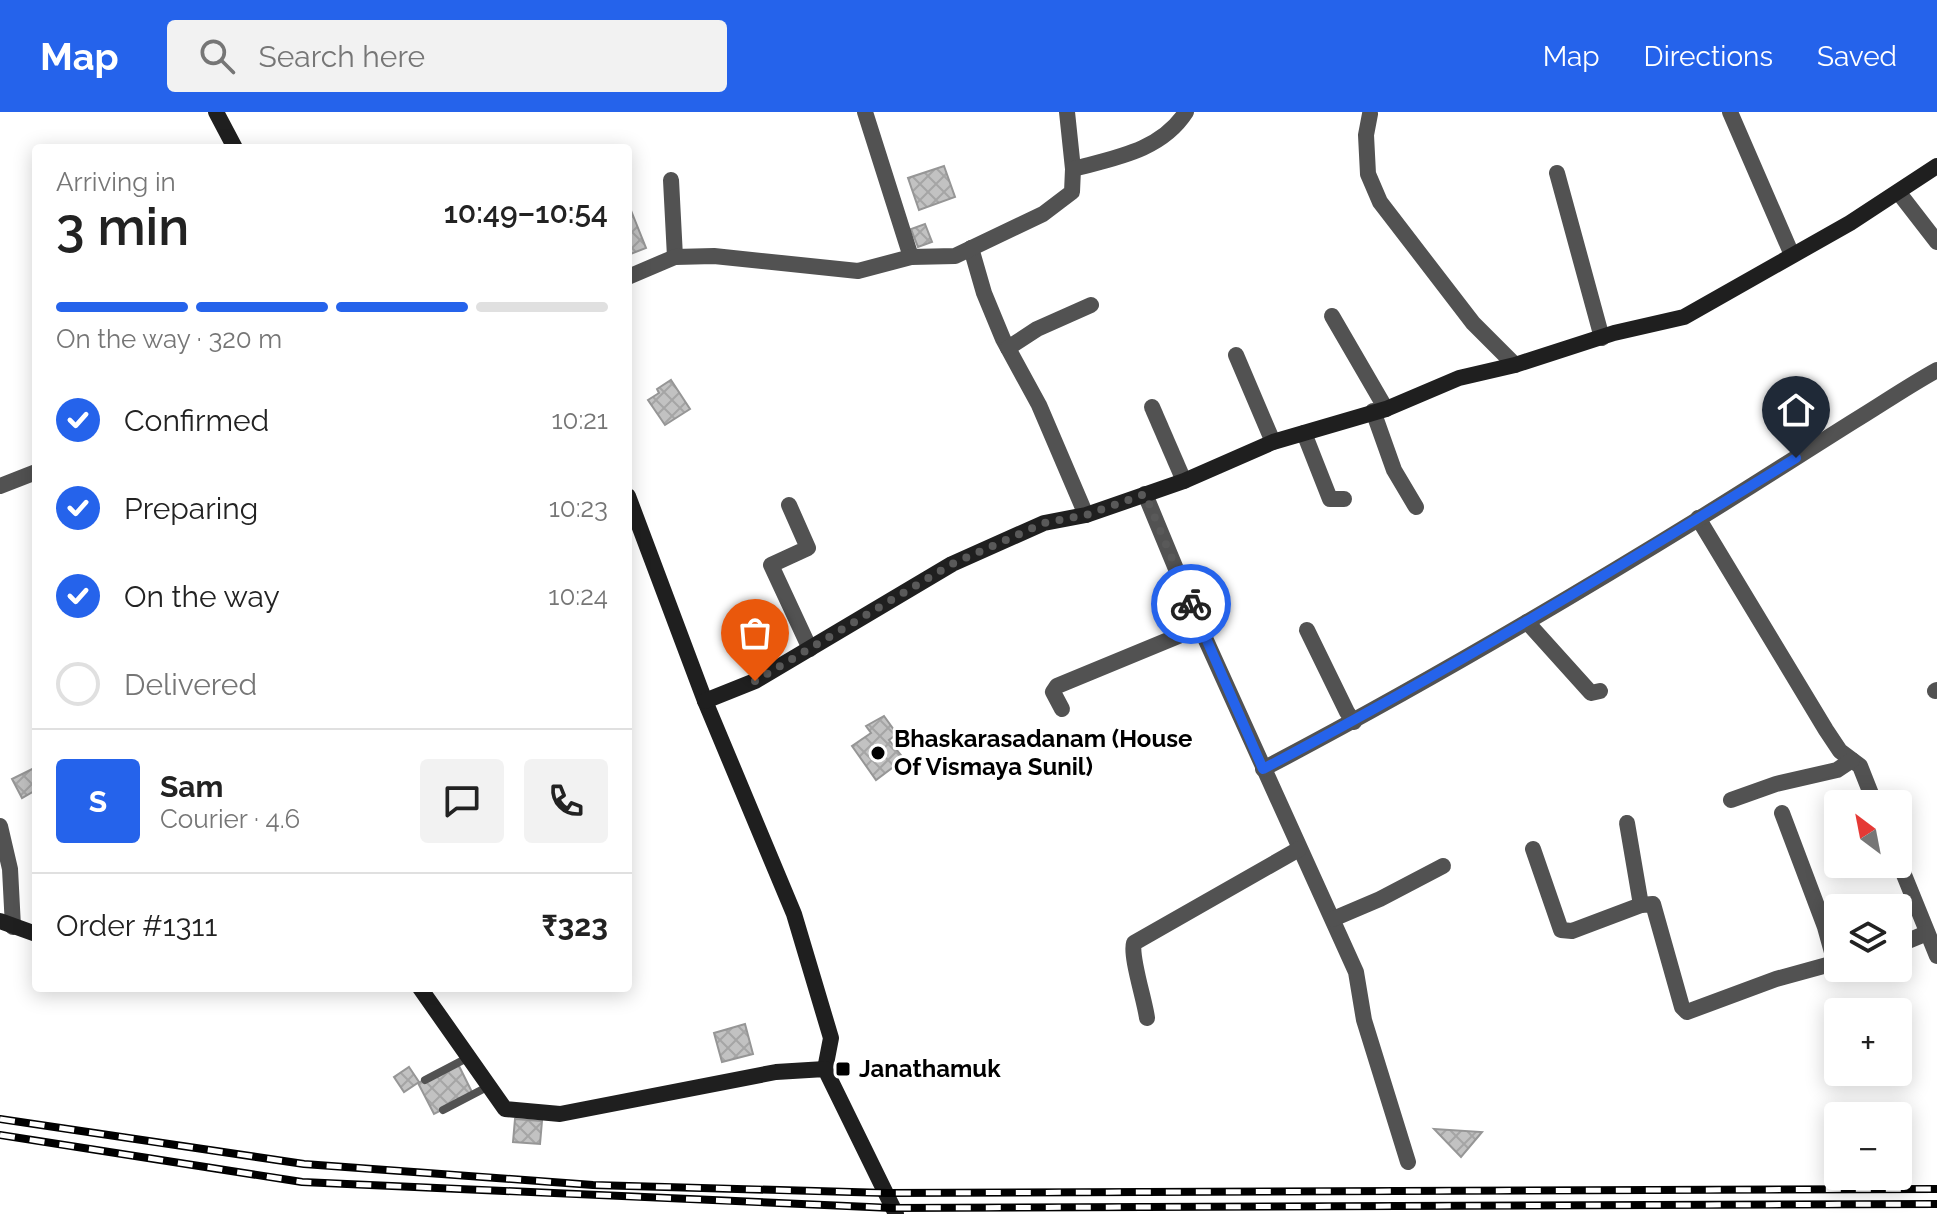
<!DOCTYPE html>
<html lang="en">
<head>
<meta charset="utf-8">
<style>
  :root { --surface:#fff; --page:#f2f2f2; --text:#222; --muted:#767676; --line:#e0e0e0; --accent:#2563eb }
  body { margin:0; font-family:Raleway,sans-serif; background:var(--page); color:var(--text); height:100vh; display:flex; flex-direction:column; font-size:30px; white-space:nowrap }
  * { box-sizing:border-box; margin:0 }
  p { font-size:26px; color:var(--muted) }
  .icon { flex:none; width:44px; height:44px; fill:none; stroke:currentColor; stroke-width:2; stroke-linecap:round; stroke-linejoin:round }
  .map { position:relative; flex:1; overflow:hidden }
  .drawer { position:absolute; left:32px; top:32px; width:600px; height:848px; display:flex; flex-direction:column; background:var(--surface); border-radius:8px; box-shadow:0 4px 20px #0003 }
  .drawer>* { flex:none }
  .needle { width:52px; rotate:328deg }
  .buttons { position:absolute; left:1824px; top:678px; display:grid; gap:16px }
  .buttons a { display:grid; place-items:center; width:88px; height:88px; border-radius:8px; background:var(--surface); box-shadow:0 4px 20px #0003; font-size:40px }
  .pin { position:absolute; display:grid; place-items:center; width:68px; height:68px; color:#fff; margin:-82px -34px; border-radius:50% 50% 50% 0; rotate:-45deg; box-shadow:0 0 8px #0007 }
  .pin .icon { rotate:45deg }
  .courier { position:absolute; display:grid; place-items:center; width:80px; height:80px; margin:-40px; border:6px solid #2563eb; border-radius:50%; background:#fff; color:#222; box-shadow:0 2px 10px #0007 }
  .overview em { font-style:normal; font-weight:600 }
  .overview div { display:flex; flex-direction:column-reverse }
  .overview { display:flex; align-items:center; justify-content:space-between; height:136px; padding:0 24px }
  h1 { font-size:52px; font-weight:600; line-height:60px }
  .bar { display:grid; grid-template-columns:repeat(4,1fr); gap:12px 8px; align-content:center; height:96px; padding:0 24px }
  .bar i { height:10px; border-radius:6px; background:var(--line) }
  .bar .on { background:var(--accent) }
  .bar p { grid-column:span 4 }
  .line { display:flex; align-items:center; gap:20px; padding:0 24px; border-top:2px solid var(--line) }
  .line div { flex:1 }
  .round { display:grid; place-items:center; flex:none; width:84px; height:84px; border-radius:8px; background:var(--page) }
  ol { padding:0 24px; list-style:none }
  li { display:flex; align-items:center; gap:24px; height:88px }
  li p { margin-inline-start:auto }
  li .icon { padding:8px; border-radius:50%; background:var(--accent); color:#fff; stroke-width:4 }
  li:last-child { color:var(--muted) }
  li i { width:44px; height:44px; border:4px solid var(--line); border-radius:50% }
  header { display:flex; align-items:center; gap:48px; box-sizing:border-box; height:112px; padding:0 40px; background:var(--accent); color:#fff }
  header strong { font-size:38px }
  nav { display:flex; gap:44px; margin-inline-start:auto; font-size:28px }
  .search { width:560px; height:72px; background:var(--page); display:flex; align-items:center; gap:20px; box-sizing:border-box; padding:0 28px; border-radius:8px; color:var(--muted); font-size:30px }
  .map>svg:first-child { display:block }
  .building { fill:url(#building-cross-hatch); stroke:#969696; stroke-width:2 }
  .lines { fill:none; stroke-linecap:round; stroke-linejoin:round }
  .lane { stroke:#525252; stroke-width:8 }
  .street { stroke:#525252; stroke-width:16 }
  .secondary { stroke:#1f1f1f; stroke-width:16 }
  .rail-casing { stroke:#000; stroke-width:8 }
  .rail { stroke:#fff; stroke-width:5; stroke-dasharray:15; stroke-linecap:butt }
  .done { stroke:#595959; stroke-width:8; stroke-dasharray:0 14.4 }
  .route { stroke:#2563eb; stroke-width:10 }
  .poi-dot { fill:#000; stroke:#fff; stroke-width:3 }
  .labels { text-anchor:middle; stroke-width:6; stroke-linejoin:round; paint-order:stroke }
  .poi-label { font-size:24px; font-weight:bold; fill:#000; stroke:#fff; text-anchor:start }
</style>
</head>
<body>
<header>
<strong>Map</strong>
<div class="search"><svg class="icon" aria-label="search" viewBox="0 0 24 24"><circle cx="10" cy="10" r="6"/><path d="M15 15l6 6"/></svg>Search here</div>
<nav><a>Map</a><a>Directions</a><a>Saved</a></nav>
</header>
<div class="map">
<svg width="1937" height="1102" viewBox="0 0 1937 1102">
  <defs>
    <pattern id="building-cross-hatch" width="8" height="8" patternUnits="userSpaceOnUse" patternTransform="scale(2)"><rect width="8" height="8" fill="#c2c2c2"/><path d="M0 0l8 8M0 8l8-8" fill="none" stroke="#a5a5a5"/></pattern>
  </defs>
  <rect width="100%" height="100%" fill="#fff"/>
  <g class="building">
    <path d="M944 54 955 85 919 98 908 66Z"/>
    <path d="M628 91 646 136 628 143Z"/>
    <path d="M925 112 932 130 918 135 911 117Z"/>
    <path d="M671 268 690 297 665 313 648 288 659 281 657 277Z"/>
    <path d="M754 533 762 549 746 557 738 541Z"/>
    <path d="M884 604 897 622 889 628 904 647 876 668 852 634 871 621 866 614Z"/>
    <path d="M36 655V678L22 686 12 667Z"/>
    <path d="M745 912 753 942 722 950 714 921Z"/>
    <path d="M458 952 473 982 434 1002 418 971Z"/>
    <path d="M409 955 419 970 404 980 394 965Z"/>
    <path d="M515 1007 542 1009 540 1032 513 1030Z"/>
    <path d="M1434 1017 1482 1020 1461 1045Z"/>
  </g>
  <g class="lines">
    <g class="lane">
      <path d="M425 968 469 945"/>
      <path d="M443 998 489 974"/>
    </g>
    <g class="street">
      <path d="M865 0 911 145"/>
      <path d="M1067 0 1073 57"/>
      <path d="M1730 0 1792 143"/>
      <path d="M1370 2 1366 23 1368 62 1380 90 1473 211 1515 253"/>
      <path d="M1557 61 1602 226"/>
      <path d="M671 68 675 145"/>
      <path d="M1899 81 1937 130"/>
      <path d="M971 136 984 181 1003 227 1039 293 1086 403"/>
      <path d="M628 165 675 145 714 144 858 159 911 145 955 144 1043 102 1072 80 1073 57C1114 46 1161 39 1186 0"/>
      <path d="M1332 204 1386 297"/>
      <path d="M1008 236 1037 217 1091 193"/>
      <path d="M1236 243 1273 330"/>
      <path d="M1152 295 1184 369"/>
      <path d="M1373 299 1394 358 1416 395"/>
      <path d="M1304 321 1330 387H1344"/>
      <path d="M0 374 36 360"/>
      <path d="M1145 382 1200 515 1356 860 1364 908 1408 1050"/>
      <path d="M789 393 808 436 771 453 810 537"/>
      <path d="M1698 406 1826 618 1840 639 1860 654 1875 692"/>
      <path d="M1527 510 1591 581 1600 579"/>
      <path d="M1307 518 1347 600 1354 610"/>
      <path d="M1935 579 1937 578"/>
      <path d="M1062 597 1053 580 1057 574 1200 515"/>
      <path d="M1263 657C1412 579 1557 494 1700 406 1752 374 1803 341 1854 309 1882 292 1908 274 1937 258"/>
      <path d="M1731 688 1776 672 1837 658 1852 648"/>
      <path d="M1782 701 1825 815 1835 851"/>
      <path d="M1627 711 1641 793"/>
      <path d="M0 714 10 757 13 815"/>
      <path d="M1533 737 1561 818 1572 819 1641 793 1653 792 1682 895 1687 900 1776 867 1838 850"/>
      <path d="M1898 748 1937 844"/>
      <path d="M1333 807 1380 787 1443 754"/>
      <path d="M1898 833 1927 821"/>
      <path d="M1147 906C1145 889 1130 844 1134 831L1299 737"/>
    </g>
    <g class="secondary">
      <path d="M216 0 235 36"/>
      <path d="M628 384 705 589 794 802 831 926 825 957"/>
      <path d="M705 589 755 569 952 452 1044 411 1086 403 1184 369 1273 330 1386 297 1459 266 1515 253 1614 221 1684 205 1850 111 1937 54"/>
      <path d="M0 809 36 822"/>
      <path d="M420 876 505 997 560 1002 776 960 825 957 896 1102"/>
    </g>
    <g class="rail-casing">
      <g id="rail">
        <path d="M0 1007 304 1052 593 1073 887 1081 1937 1077"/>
        <path d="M0 1023 302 1070 892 1096 1937 1092"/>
      </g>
    </g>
    <use href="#rail" class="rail"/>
  </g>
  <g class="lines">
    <path class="done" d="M755 569 952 452 1044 411 1086 403 1145 382 1191 492"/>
    <path class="route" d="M1191 492 1263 657C1445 561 1621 454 1796 346"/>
  </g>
  <g class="poi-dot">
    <circle cx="878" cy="641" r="8"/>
    <rect x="835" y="949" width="16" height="16" rx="4"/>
  </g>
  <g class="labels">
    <g class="poi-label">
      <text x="894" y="635">Bhaskarasadanam (House<tspan x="894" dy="28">Of Vismaya Sunil)</tspan></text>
      <text x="859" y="965">Janathamuk</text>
    </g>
  </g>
</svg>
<div class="buttons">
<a><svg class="needle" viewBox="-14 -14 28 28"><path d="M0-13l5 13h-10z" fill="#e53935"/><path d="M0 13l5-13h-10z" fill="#767676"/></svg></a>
<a><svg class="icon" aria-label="layers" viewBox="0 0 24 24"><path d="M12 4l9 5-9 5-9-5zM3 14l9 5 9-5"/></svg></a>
<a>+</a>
<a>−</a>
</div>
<div class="pin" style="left:755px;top:569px;background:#ea580c"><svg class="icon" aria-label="bag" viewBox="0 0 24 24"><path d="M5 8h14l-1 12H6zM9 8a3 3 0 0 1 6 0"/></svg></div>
<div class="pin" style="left:1796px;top:346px;background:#1f2937"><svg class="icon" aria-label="home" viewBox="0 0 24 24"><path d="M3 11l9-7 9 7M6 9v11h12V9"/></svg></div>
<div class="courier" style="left:1191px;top:492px"><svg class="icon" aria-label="bike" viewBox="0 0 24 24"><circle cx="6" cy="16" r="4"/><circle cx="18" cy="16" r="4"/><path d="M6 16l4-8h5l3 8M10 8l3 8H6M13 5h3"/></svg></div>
<section class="drawer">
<div class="overview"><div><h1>3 min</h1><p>Arriving in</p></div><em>10:49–10:54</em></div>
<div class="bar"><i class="on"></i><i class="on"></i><i class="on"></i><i></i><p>On the way · 320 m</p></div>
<ol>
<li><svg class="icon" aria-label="check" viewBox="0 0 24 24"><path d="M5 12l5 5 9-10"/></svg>Confirmed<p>10:21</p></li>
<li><svg class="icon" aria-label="check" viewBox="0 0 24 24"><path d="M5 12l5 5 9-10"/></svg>Preparing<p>10:23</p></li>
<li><svg class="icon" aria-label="check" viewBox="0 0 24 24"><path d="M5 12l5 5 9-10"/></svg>On the way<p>10:24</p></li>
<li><i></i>Delivered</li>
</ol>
<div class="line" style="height:144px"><b class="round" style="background:var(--accent);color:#fff">S</b><div><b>Sam</b><p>Courier · 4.6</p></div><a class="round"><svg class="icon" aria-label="chat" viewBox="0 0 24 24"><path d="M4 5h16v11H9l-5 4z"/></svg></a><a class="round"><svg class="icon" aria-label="phone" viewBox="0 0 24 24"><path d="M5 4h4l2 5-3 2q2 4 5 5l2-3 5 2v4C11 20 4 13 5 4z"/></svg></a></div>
<div class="line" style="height:104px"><div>Order #1311</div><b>₹323</b></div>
</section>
</div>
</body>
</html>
